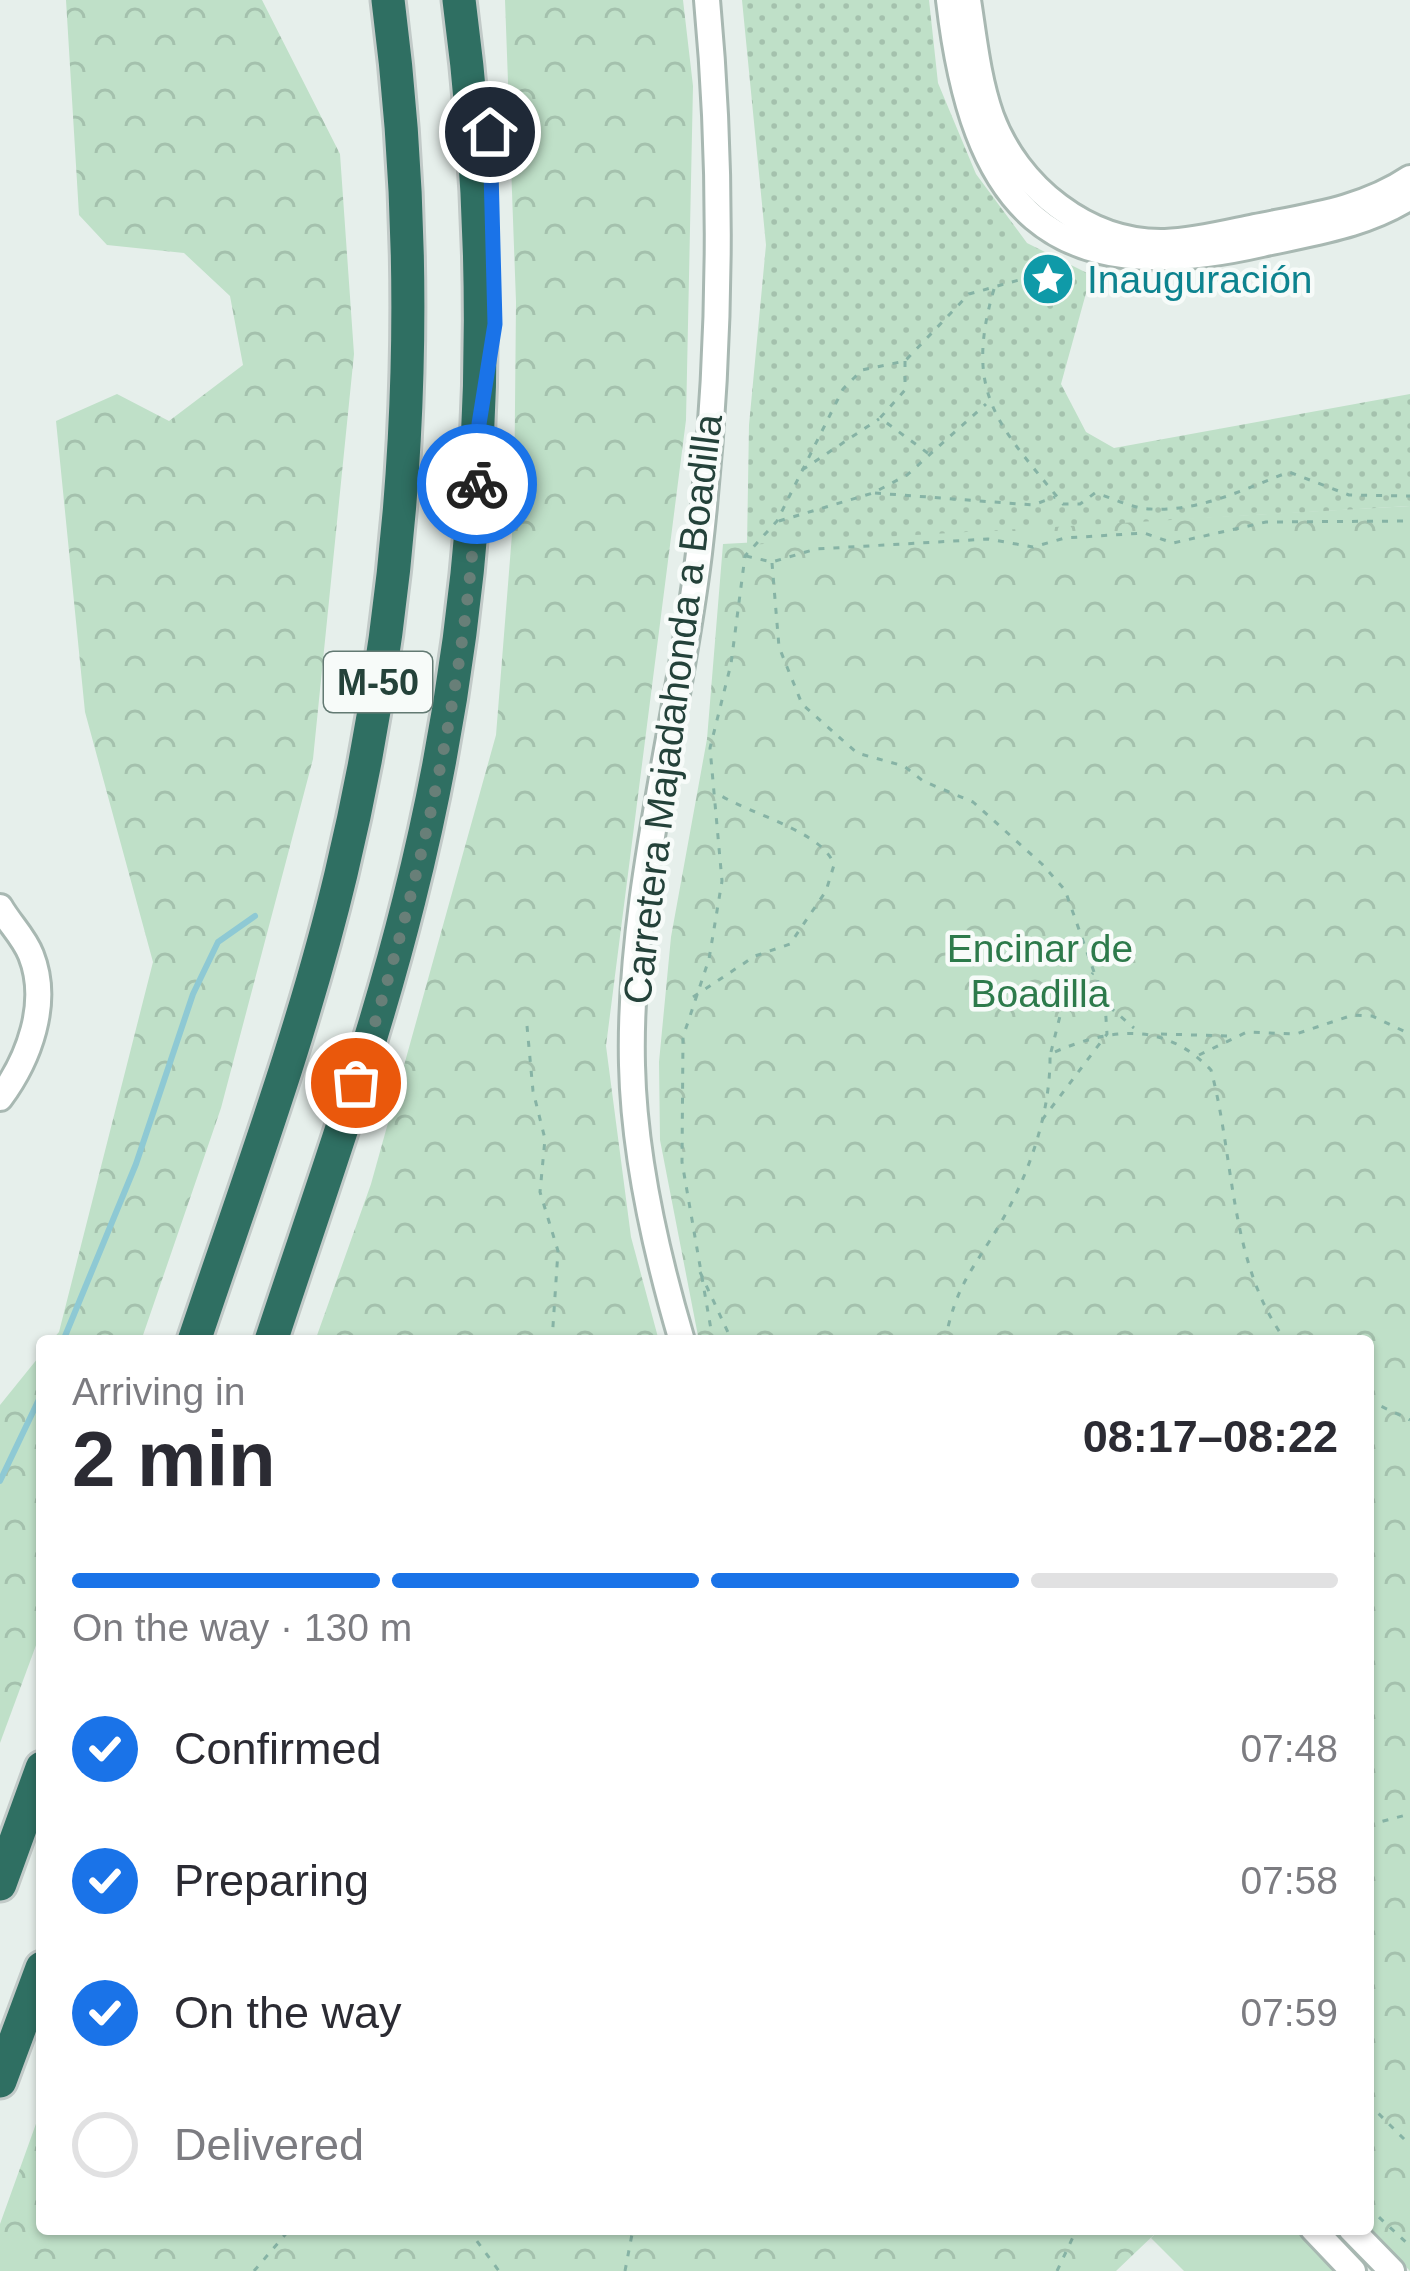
<!DOCTYPE html>
<html lang="en">
<head>
<meta charset="utf-8">
<style>
  :root { --surface:#fff; --page:#f7f7f7; --text:#2b2b33; --muted:#7c7c81; --line:#e1e1e2; --accent:#1a73e8 }
  body { margin:0; font-family:Arial,sans-serif; background:var(--page); color:var(--text); height:100vh; display:flex; flex-direction:column; font-size:45px; white-space:nowrap }
  * { box-sizing:border-box; margin:0 }
  p { font-size:39px; color:var(--muted) }
  .icon { flex:none; width:66px; height:66px; fill:none; stroke:currentColor; stroke-width:2; stroke-linecap:round; stroke-linejoin:round }
  .map { position:relative; flex:1; overflow:hidden }
  .panel { position:absolute; left:36px; top:1335px; width:1338px; height:900px; display:flex; flex-direction:column; background:var(--surface); border-radius:12px; box-shadow:0 3px 9px #0004 }
  .panel>* { flex:none }
  .pin { position:absolute; display:grid; place-items:center; width:102px; height:102px; color:#fff; margin:-51px; border:6px solid #fff; border-radius:50%; box-shadow:0 3px 12px #0007 }
  .courier { position:absolute; display:grid; place-items:center; width:120px; height:120px; margin:-60px; border:9px solid #1a73e8; border-radius:50%; background:#fff; color:#222; box-shadow:0 3px 15px #0007 }
  .head em { font-style:normal; font-weight:700 }
  .head div { display:flex; flex-direction:column-reverse }
  .head { display:flex; align-items:center; justify-content:space-between; height:204px; padding:0 36px }
  h1 { font-size:78px; font-weight:700; line-height:90px }
  .bar { display:grid; grid-template-columns:repeat(4,1fr); gap:18px 12px; align-content:center; height:144px; padding:0 36px }
  .bar i { height:15px; border-radius:9px; background:var(--line) }
  .bar .on { background:var(--accent) }
  .bar p { grid-column:span 4 }
  ol { padding:0 36px; list-style:none }
  li { display:flex; align-items:center; gap:36px; height:132px }
  li p { margin-inline-start:auto }
  li .icon { padding:12px; border-radius:50%; background:var(--accent); color:#fff; stroke-width:4 }
  li:last-child { color:var(--muted) }
  li i { width:66px; height:66px; border:6px solid var(--line); border-radius:50% }
  .map>svg:first-child { display:block }
  .green { fill:#bfe0c8 }
  .forest { fill:url(#forest-crowns) }
  .park { fill:url(#park-dots) }
  .lines { fill:none; stroke-linecap:round; stroke-linejoin:round }
  .stream { stroke:#8ec9d4; stroke-width:6 }
  .minor-casing { stroke:#a8b8b2; stroke-width:30 }
  .highway-casing { stroke:#c2cac8; stroke-width:39 }
  .path { stroke:#86b3a5; stroke-width:3; stroke-dasharray:6 9; stroke-linecap:butt }
  .minor { stroke:#fff; stroke-width:24 }
  .highway { stroke:#2f6f62; stroke-width:33 }
  .done { stroke:#687f78; stroke-width:12; stroke-dasharray:0 21.6 }
  .route { stroke:#1a73e8; stroke-width:15 }
  .labels { text-anchor:middle; stroke-width:9; stroke-linejoin:round; paint-order:stroke }
  .shield { fill:#f7fbf9; stroke:#637a73; stroke-width:3 }
  .shield-label { font-size:36px; font-weight:bold; fill:#24423a }
  .culture-label { font-size:39px; fill:#0d838f; stroke:#f7fbf9; text-anchor:start }
  .street-label { font-size:39px; fill:#24423a; stroke:#f7fbf9 }
  .park-label { font-size:39px; fill:#2d7a4b; stroke:#f7fbf9 }
</style>
</head>
<body>
<div class="map">
<svg width="1410" height="2271" viewBox="0 0 1410 2271">
  <defs>
    <pattern id="forest-crowns" width="20" height="18" patternUnits="userSpaceOnUse" patternTransform="scale(3)"><rect width="20" height="18" fill="#bfe0c8"/><path d="M2 6a3 3 0 1 1 6 0M12 15a3 3 0 1 1 6 0" fill="none" stroke="#a4c1ad"/></pattern>
    <pattern id="park-dots" width="8" height="8" patternUnits="userSpaceOnUse" patternTransform="scale(3)"><rect width="8" height="8" fill="#bfe0c8"/><path d="M2 2h.1M6 6h.1" fill="none" stroke="#a4c1ad" stroke-width="1.8" stroke-linecap="round"/></pattern>
  </defs>
  <rect width="100%" height="100%" fill="#e6efeb"/>
  <path class="green" d="M1160 2229H1304L1339 2271H1184L1151 2238Z"/>
  <g class="forest">
    <path d="M66 0H262L340 154 354 354 313 759 221 1108 141 1341H51L59 1332 153 962 85 712 56 421 117 394 169 421 243 365 230 296 184 253 107 245 79 215Z"/>
    <path d="M505 0H683L693 86 686 420 606 1046 631 1237 659 1341H315L371 1184 496 735 514 509 516 302Z"/>
    <path d="M1410 506V2271L1368 2228V1341H699L660 1140 659 1062 671 937 707 739 723 544Z"/>
    <path d="M42 1353V1629L0 1743V1405Z"/>
    <path d="M42 2107V2229H1160L1116 2271H0V2224Z"/>
  </g>
  <path class="park" d="M742 0H929L938 83 976 174 1027 243 1091 275 1061 384 1086 432 1114 448 1410 394V506L747 545 749 425 766 245Z"/>
  <g class="lines">
    <g class="stream">
      <path d="M63 1341 136 1164 193 994 218 942 255 916"/>
      <path d="M0 1481 42 1393"/>
    </g>
    <g class="minor-casing">
      <g id="minor">
        <path d="M949 0C973 207 1048 293 1262 244 1315 232 1364 226 1410 197"/>
        <path d="M968 0C974 39 978 79 991 116 1017 187 1088 244 1165 242 1195 241 1226 233 1255 227 1310 216 1364 209 1410 178"/>
        <path d="M0 907C9 923 24 937 31 955 50 1003 29 1059 0 1098"/>
        <path d="M682 1341C656 1253 634 1157 632 1065 628 897 679 720 699 553 720 371 724 182 707 0"/>
        <path d="M1313 2229 1353 2271"/>
        <path d="M1351 2229 1392 2271"/>
      </g>
    </g>
    <g class="highway-casing">
      <g id="highway">
        <path d="M194 1341C246 1186 303 1033 341 874 409 589 426 291 388 0"/>
        <path d="M271 1341C319 1195 372 1049 409 900 483 607 499 299 459 0"/>
        <path d="M0 1884 42 1768"/>
        <path d="M0 2081 42 1968"/>
      </g>
    </g>
    <g class="path">
      <path d="M994 289C963 395 999 425 1063 504H1080L1095 493C1114 498 1130 508 1150 509 1200 512 1244 489 1289 472L1349 495 1410 496"/>
      <path d="M905 361V390L880 418 929 454"/>
      <path d="M802 470 879 419"/>
      <path d="M875 493 1033 505 1055 497"/>
      <path d="M779 521 873 493 907 475 986 404"/>
      <path d="M746 556 772 562 816 549 988 539 1033 547 1065 538 1144 533 1173 543 1266 522 1410 521"/>
      <path d="M772 563 779 647 802 704 857 753 904 766 923 781 973 802 1042 864 1065 890 1105 1003 1134 1028"/>
      <path d="M693 997 755 956 790 944 826 891 834 865C824 832 750 814 718 794"/>
      <path d="M527 1026 533 1091 545 1139 540 1192 558 1251 552 1341"/>
      <path d="M1161 1034 1229 1036"/>
      <path d="M1051 1052 1061 1012 1093 973"/>
      <path d="M1199 1055 1247 1032 1296 1034 1353 1015 1372 1016 1410 1034"/>
      <path d="M1042 1120 1107 1034 1105 1003 1092 998 1067 1004"/>
      <path d="M700 1272 732 1341"/>
      <path d="M713 1341 682 1162 683 1037 709 959 722 881 710 748 731 664 745 556 777 521 843 389 862 370 905 361 969 294 1051 271 1063 261"/>
      <path d="M945 1341C956 1285 972 1271 1000 1224 1029 1175 1051 1112 1050 1054 1109 1028 1163 1020 1211 1070 1235 1160 1229 1264 1286 1341"/>
      <path d="M1368 1400 1410 1420"/>
      <path d="M1368 1825 1410 1814"/>
      <path d="M1368 2103 1410 2145"/>
      <path d="M1368 2207 1410 2246"/>
      <path d="M468 2229 499 2271"/>
      <path d="M254 2271 290 2229"/>
      <path d="M625 2271 633 2229"/>
      <path d="M1057 2271 1074 2235 1071 2229"/>
    </g>
    <use href="#minor" class="minor"/>
    <use href="#highway" class="highway"/>
  </g>
  <g class="lines">
    <path class="done" d="M356 1083C417 896 468 681 477 484"/>
    <path class="route" d="M477 484 479 424 495 324 490 132"/>
  </g>
  <defs>
    <g id="sight-disc" transform="scale(2.7)"><circle r="9.5" fill="#0f9aa8" stroke="#f7fbf9"/><path d="M0-6L1.8-2.2L6-1.7L2.9 1.2L3.7 5.4L0 3.3L-3.7 5.4L-2.9 1.2L-6-1.7L-1.8-2.2Z" fill="#fff"/></g>
  </defs>
  <g fill-rule="evenodd">
    <use href="#sight-disc" x="1048" y="279"/>
  </g>
  <g class="labels">
    <rect class="shield" x="324" y="652" width="108" height="60" rx="9"/>
    <g class="shield-label">
      <text x="378" y="695">M-50</text>
    </g>
    <g class="culture-label">
      <text x="1087" y="293">Inauguración</text>
    </g>
    <g class="street-label">
      <text transform="translate(672 709) rotate(-83)" y="14">Carretera Majadahonda a Boadilla</text>
    </g>
    <g class="park-label">
      <text x="1040" y="962">Encinar de<tspan x="1040" dy="45">Boadilla</tspan></text>
    </g>
  </g>
</svg>
<div class="pin" style="left:356px;top:1083px;background:#ea580c"><svg class="icon" aria-label="bag" viewBox="0 0 24 24"><path d="M5 8h14l-1 12H6zM9 8a3 3 0 0 1 6 0"/></svg></div>
<div class="pin" style="left:490px;top:132px;background:#1f2937"><svg class="icon" aria-label="home" viewBox="0 0 24 24"><path d="M3 11l9-7 9 7M6 9v11h12V9"/></svg></div>
<div class="courier" style="left:477px;top:484px"><svg class="icon" aria-label="bike" viewBox="0 0 24 24"><circle cx="6" cy="16" r="4"/><circle cx="18" cy="16" r="4"/><path d="M6 16l4-8h5l3 8M10 8l3 8H6M13 5h3"/></svg></div>
<section class="panel">
<div class="head"><div><h1>2 min</h1><p>Arriving in</p></div><em>08:17–08:22</em></div>
<div class="bar"><i class="on"></i><i class="on"></i><i class="on"></i><i></i><p>On the way · 130 m</p></div>
<ol>
<li><svg class="icon" aria-label="check" viewBox="0 0 24 24"><path d="M5 12l5 5 9-10"/></svg>Confirmed<p>07:48</p></li>
<li><svg class="icon" aria-label="check" viewBox="0 0 24 24"><path d="M5 12l5 5 9-10"/></svg>Preparing<p>07:58</p></li>
<li><svg class="icon" aria-label="check" viewBox="0 0 24 24"><path d="M5 12l5 5 9-10"/></svg>On the way<p>07:59</p></li>
<li><i></i>Delivered</li>
</ol>
</section>
</div>
</body>
</html>
